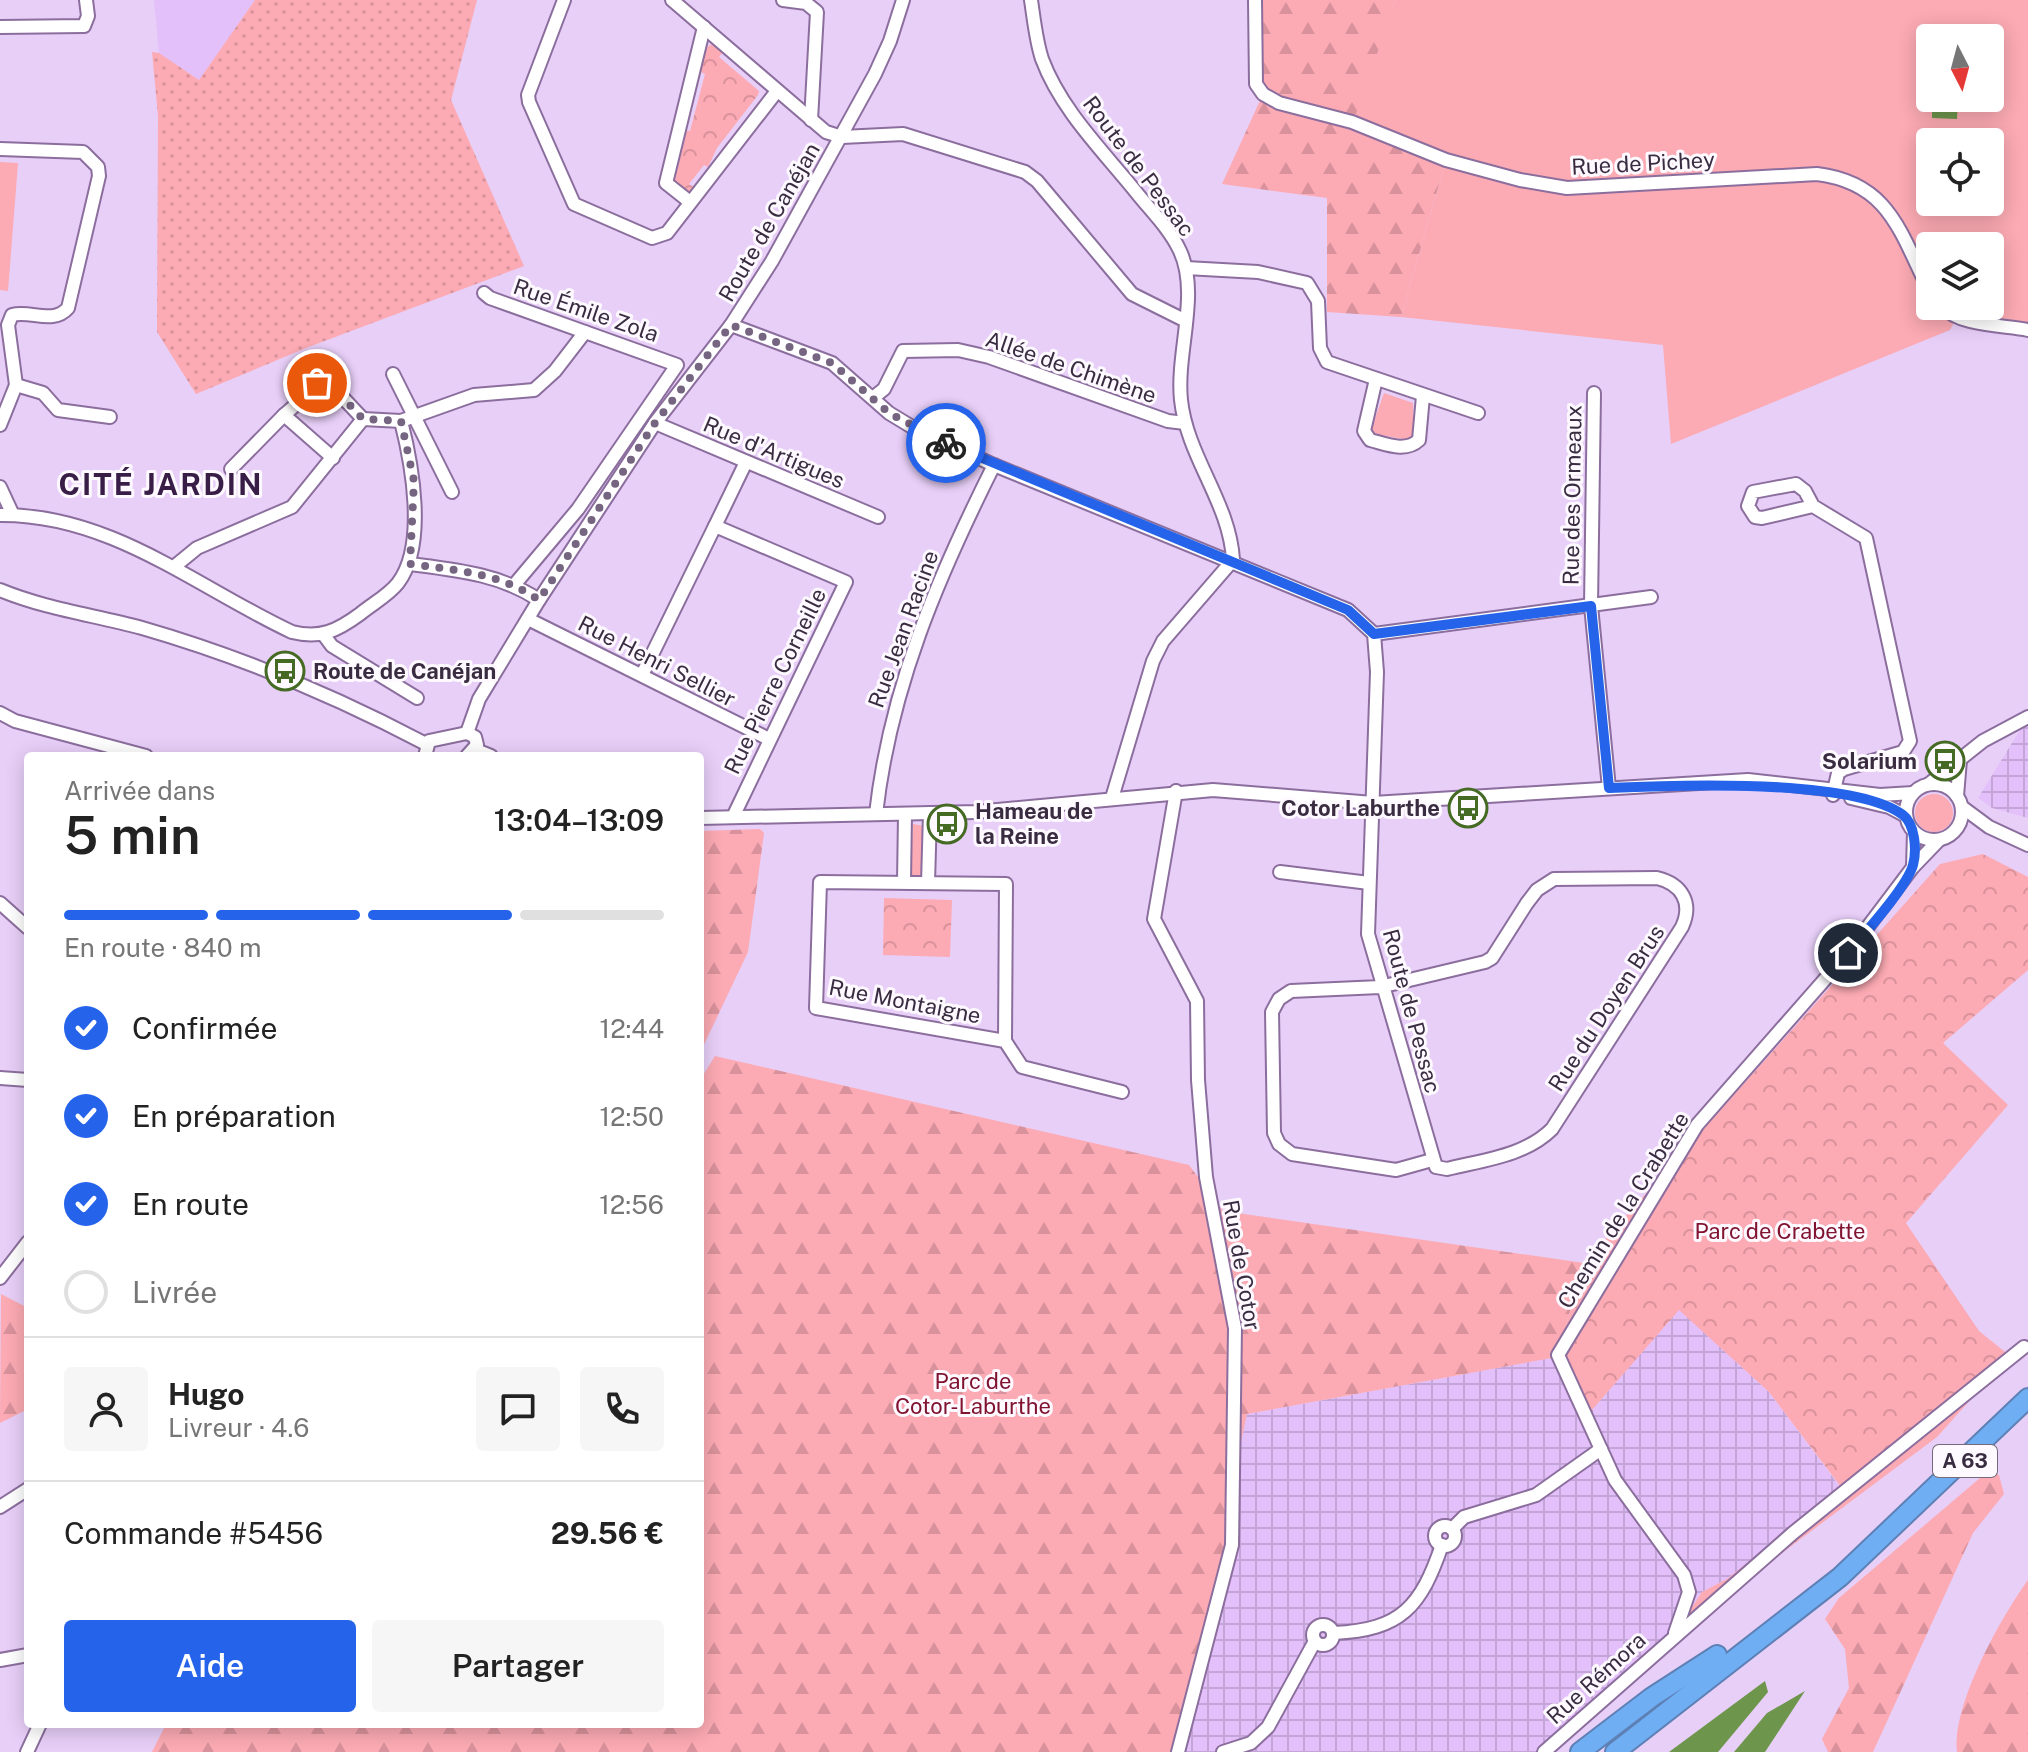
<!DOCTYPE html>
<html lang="fr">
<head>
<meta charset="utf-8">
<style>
  :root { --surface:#fff; --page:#f6f6f6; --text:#222; --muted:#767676; --line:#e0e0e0; --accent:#2563eb }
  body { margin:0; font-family:"Public Sans",sans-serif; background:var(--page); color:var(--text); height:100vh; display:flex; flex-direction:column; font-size:30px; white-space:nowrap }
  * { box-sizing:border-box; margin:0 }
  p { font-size:26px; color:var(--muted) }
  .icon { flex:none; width:44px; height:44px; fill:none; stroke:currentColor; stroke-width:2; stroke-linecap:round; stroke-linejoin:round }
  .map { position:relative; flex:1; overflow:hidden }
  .drawer { position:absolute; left:24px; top:752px; width:680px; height:976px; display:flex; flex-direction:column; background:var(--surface); border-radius:8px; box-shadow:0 4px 20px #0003 }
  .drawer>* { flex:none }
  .needle { width:52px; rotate:174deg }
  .fabs { position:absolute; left:1916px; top:24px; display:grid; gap:16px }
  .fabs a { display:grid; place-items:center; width:88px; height:88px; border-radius:8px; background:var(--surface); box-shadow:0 4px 20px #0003; font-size:40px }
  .pin { position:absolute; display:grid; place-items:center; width:68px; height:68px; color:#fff; margin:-34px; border:4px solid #fff; border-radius:50%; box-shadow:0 2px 8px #0007 }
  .courier { position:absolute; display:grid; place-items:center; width:80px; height:80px; margin:-40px; border:6px solid #2563eb; border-radius:50%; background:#fff; color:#222; box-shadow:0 2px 10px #0007 }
  .head em { font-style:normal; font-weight:600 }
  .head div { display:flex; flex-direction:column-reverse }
  .head { display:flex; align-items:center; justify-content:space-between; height:136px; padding:0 40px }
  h1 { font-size:52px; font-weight:600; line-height:60px }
  .bar { display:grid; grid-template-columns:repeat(4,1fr); gap:12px 8px; align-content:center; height:96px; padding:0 40px }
  .bar i { height:10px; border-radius:6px; background:var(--line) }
  .bar .active { background:var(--accent) }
  .bar p { grid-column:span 4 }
  .line { display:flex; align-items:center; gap:20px; padding:0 40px; border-top:2px solid var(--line) }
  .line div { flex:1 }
  .round { display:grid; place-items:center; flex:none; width:84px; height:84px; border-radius:8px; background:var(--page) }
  ol { padding:0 40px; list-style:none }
  li { display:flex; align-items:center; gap:24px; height:88px }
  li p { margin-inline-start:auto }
  li .icon { padding:8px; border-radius:50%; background:var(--accent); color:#fff; stroke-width:4 }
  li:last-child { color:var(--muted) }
  li i { width:44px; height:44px; border:4px solid var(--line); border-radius:50% }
  .cta { display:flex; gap:16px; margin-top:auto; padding:16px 40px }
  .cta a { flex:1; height:92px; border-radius:8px; background:var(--accent); color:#fff; font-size:32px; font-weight:600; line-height:92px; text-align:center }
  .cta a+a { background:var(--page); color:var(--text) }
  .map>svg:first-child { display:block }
  .built { fill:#e4c0fa }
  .industrial { fill:url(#industrial-grid) }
  .grass { fill:#fcaab3; fill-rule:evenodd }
  .forest { fill:url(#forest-firs) }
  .park { fill:url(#park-crowns) }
  .garden { fill:url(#garden-dots) }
  .water { fill:#6d954c }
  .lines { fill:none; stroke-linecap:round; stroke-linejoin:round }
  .minor-casing { stroke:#8b6e9d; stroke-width:16 }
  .highway-casing { stroke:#5d80b5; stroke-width:22 }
  .minor { stroke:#fff; stroke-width:12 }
  .highway { stroke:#70aef4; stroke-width:18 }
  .done { stroke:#766580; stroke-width:8; stroke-dasharray:0 14.4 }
  .route { stroke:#2563eb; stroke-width:10 }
  .labels { text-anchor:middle; stroke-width:6; stroke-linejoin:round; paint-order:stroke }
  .shield { fill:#fdf9ff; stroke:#746a79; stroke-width:2 }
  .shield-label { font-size:20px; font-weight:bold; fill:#392c40 }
  .street-label { font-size:22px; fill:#392c40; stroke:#fdf9ff }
  .poi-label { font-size:22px; font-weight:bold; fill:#392c40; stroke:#fdf9ff; text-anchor:start }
  .park-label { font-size:22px; fill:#801330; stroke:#fdf9ff }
  .district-label { font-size:30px; font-weight:bold; letter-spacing:2px; fill:#381d46; stroke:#fdf9ff }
</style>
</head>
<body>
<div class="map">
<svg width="2028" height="1752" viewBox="0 0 2028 1752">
  <defs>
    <pattern id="industrial-grid" width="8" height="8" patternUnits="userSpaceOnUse" patternTransform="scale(2)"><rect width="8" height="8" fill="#e4c0fa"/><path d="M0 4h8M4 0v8" fill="none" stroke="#c4a5d7"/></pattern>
    <pattern id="forest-firs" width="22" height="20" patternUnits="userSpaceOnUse" patternTransform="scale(2)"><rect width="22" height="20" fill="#fcaab3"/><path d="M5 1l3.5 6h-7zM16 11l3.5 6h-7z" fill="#d9929b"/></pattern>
    <pattern id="park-crowns" width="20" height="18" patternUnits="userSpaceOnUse" patternTransform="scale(2)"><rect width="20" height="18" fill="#fcaab3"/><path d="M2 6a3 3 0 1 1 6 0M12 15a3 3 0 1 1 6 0" fill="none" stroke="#d9929b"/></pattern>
    <pattern id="garden-dots" width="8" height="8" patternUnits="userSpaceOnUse" patternTransform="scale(2)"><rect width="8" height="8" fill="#fcaab3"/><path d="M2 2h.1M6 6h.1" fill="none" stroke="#d9929b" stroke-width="1.8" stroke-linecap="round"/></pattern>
  </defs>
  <rect width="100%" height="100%" fill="#e8cff8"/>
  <path class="built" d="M154 0H255L199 80 159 53Z"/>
  <g class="industrial">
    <path d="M2028 717V818L1992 808 1978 798Z"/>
    <path d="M1679 1309 1769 1392 1841 1488 1727 1579 1702 1592 1675 1633 1544 1752H1183L1239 1545 1240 1447 1247 1414 1557 1357 1586 1417Z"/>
  </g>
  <g class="grass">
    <path d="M1396 0H2028V324L1959 312 1950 330 1671 444 1663 345 1401 317 1446 160 1352 122ZM1930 38H1990V98H1930ZM1930 142H1990V202H1930ZM1930 246H1990V306H1930Z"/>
    <path d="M0 162 18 163 8 291 0 290Z"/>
    <path d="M1384 393 1413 403 1414 433 1410 440 1373 434 1371 430Z"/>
    <circle cx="1934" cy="813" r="19"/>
    <path d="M913 824 925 826 921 878 910 874Z"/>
  </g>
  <g class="forest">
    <path d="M1255 0H1396L1353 122 1446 160 1401 317 1327 312V198L1222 184 1263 94 1256 84Z"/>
    <path d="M760 829 764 833 748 952 700 1053V831Z"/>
    <path d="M715 1056 1189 1165 1223 1211 1584 1263 1557 1357 1247 1414 1240 1447 1239 1545 1183 1752H152L166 1724H700V1080Z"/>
    <path d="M1 1294 28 1308V1409L0 1423Z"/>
    <path d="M1987 1472 1999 1475 2004 1494 1973 1533 1873 1752H1828L1822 1739 1849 1688 1845 1649 1825 1619 1839 1598Z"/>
    <path d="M2028 1580V1752H1957C1951 1706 2001 1617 2028 1580Z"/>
  </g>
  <g class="park">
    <path d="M712 44 723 52 719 57 759 91 758 95 717 148 708 167 704 165 689 184 695 188 690 193 672 184 683 130 690 131 705 74 696 70 701 51Z"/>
    <path d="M1983 854 2028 877V970L1943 1043 2008 1105 1906 1223 1979 1331 2010 1356 1937 1437 1675 1633 1702 1592 1727 1579 1841 1487 1769 1392 1679 1310 1585 1418 1557 1357 1584 1263 1940 864Z"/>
    <path d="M884 898 952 900 950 957 883 955Z"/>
  </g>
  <path class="garden" d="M255 0H477L451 100 524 266 306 348 196 394 157 332 158 116 152 52 159 53 199 80Z"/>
  <g class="water">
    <path d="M1932 98H1958L1957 119 1932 118Z"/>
    <path d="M1765 1681 1768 1692 1718 1752H1669Z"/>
    <path d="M1805 1691 1765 1752H1734L1767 1713Z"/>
  </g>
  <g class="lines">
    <g class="minor-casing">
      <g id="minor">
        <path d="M564 0 528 95 529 102 574 204 652 238 667 233 777 91"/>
        <path d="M672 0 826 132 842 137 903 134 1025 172 1037 181 1132 294 1184 320"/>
        <path d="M783 0 806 3 817 12 811 120"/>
        <path d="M1031 0C1034 20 1036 41 1042 59 1061 110 1103 151 1136 192 1151 211 1170 229 1180 251 1200 294 1176 352 1181 400 1187 457 1230 503 1233 560"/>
        <path d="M1255 0 1256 84 1263 94 1279 103 1352 122 1446 160 1520 180 1567 188 1817 174C1890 183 1900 233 1930 292"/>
        <path d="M0 27 84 26 88 16 86 0"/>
        <path d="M0 149 83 152 98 167 99 176 68 308C53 325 31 310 12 315L8 325 16 385 0 425"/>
        <path d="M690 202 666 183 704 27"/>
        <path d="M1186 268 1258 272 1307 283 1318 301 1320 348 1327 362 1478 413"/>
        <path d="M484 293 490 298 677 365 578 509 515 584"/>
        <path d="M1942 306C1959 326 2003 325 2028 330"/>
        <path d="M731 325 832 363 889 413 917 430 994 465 1348 610 1374 634 1377 672 1368 934 1436 1167 1447 1169C1483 1160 1525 1156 1552 1129L1682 927C1693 903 1682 884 1657 878L1554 879 1537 890 1527 903 1492 958 1485 962 1380 987 1291 991 1279 999 1272 1012 1274 1133 1279 1144 1292 1154 1396 1170 1432 1160"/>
        <path d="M393 374 452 492"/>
        <path d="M1376 379 1364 431 1370 440C1386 444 1405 453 1419 440L1423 396"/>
        <path d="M16 385 43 393 58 410 110 417"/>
        <path d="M1594 393 1591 606 1609 788"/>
        <path d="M874 397 884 389 903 351 958 350 989 357 1168 421 1185 423"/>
        <path d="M655 423 878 517"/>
        <path d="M333 458 284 415 323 381 329 383 363 419"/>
        <path d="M231 469 284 415"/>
        <path d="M0 487 13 515"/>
        <path d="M1813 506 1805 491 1796 484 1753 492 1748 506 1755 517 1762 518 1813 506 1866 538 1910 741 1903 752 1844 769 1838 773 1833 795"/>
        <path d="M0 515C111 514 196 587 292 632 320 639 337 631 360 614 372 604 389 595 398 583 427 545 412 464 401 421"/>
        <path d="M715 526 746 462"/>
        <path d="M410 564C456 570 500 574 539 600"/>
        <path d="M175 566 197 548 292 507 363 419 401 421 474 395 534 390 555 371 585 332"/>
        <path d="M0 590C46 609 94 615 142 628 239 656 337 697 426 744"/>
        <path d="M528 619 769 739"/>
        <path d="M323 634 332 646 417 698"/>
        <path d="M1374 634 1651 597"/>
        <path d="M642 675 715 526 846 582 733 817"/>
        <path d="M0 713 15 721 146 756"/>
        <path d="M467 733 479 699 539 600 655 423 731 325 772 261 875 74 890 41 903 0"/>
        <path d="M476 750 491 756"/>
        <path d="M425 756 429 741 467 733 475 737 477 745 467 756"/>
        <circle cx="1934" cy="812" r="28"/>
        <path d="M1929 784 1983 741 2028 717"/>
        <path d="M1176 791 1154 919 1197 1001 1198 1080 1206 1177 1235 1328 1232 1545 1178 1752"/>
        <path d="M1957 796 1960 760"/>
        <path d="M1112 798 1153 661 1163 641 1233 560"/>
        <path d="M1851 798 1889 807 1906 816"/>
        <path d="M1962 807 1989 827 2028 845"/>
        <path d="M876 814C890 688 938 577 994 465"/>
        <path d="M700 818 976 812 1213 790 1373 803 1748 780 1880 795 1913 793"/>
        <path d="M1913 867 1914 832"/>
        <path d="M1280 872 1369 883"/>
        <path d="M904 882 905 814"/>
        <path d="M928 883 930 813"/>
        <path d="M0 903 28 928"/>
        <path d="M1005 1041 816 1008 820 882 1006 884 1005 1041 1022 1067 1122 1092"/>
        <path d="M0 1078 28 1080"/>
        <path d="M0 1278 28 1242"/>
        <path d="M0 1507 28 1489"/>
        <circle cx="1445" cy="1536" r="10"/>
        <path d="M1452 1529 1464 1517 1536 1495 1601 1449"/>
        <circle cx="1323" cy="1635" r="10"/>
        <path d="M1334 1633C1402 1630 1421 1606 1442 1545"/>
        <path d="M1675 1633 1689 1592 1684 1575 1615 1480 1558 1355 1697 1125 1848 953 1913 867 1939 840"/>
        <path d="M0 1660 28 1655"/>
        <path d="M27 1752 40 1724"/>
        <path d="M1223 1752 1251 1743 1268 1727 1315 1641"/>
        <path d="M1544 1752 1793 1533 2024 1347"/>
      </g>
    </g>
    <g class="highway-casing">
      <g id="highway">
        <path d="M1580 1752 1652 1697 1717 1655"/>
        <path d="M1615 1752 1840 1577 2028 1398"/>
      </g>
    </g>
    <use href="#minor" class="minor"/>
    <use href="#highway" class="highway"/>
  </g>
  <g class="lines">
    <path class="done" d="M317 383H329L363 419 401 421 414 481 410 564C456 570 500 573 539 600L655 423 731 325 832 363 889 413 946 443"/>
    <path class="route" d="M946 443 1348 610 1374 634 1591 606 1609 788C1673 785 1853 778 1903 815 1915 824 1917 850 1913 865 1907 887 1864 934 1848 953"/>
  </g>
  <defs>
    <g id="bus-ring" transform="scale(2)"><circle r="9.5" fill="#fdf9ff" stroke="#456a24" stroke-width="1.5"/><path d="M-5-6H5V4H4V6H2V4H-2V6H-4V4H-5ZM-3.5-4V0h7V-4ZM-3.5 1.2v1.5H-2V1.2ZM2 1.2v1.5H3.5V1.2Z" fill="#456a24"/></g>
  </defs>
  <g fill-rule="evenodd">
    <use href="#bus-ring" x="285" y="671"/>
    <use href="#bus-ring" x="1945" y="761"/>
    <use href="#bus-ring" x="1468" y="808"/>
    <use href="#bus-ring" x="947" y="824"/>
  </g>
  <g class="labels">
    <rect class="shield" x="1933" y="1445" width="64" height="32" rx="6"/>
    <g class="shield-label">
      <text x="1965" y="1468">A 63</text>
    </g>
    <g class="street-label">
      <text transform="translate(1643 163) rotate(-3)" y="8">Rue de Pichey</text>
      <text transform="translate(1139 166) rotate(53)" y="8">Route de Pessac</text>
      <text transform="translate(769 222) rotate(-60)" y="8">Route de Canéjan</text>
      <text transform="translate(586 310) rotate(19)" y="8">Rue Émile Zola</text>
      <text transform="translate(1071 367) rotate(19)" y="8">Allée de Chimène</text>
      <text transform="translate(774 452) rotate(23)" y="8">Rue d'Artigues</text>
      <text transform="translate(1572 495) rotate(-89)" y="8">Rue des Ormeaux</text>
      <text transform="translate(903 629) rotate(-70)" y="8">Rue Jean Racine</text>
      <text transform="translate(657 661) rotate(27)" y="8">Rue Henri Sellier</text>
      <text transform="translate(775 681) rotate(-64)" y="8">Rue Pierre Corneille</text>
      <text transform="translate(905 1001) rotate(11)" y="8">Rue Montaigne</text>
      <text transform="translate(1606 1008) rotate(-57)" y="8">Rue du Doyen Brus</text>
      <text transform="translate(1412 1011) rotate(75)" y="8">Route de Pessac</text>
      <text transform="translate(1623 1210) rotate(-58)" y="8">Chemin de la Crabette</text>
      <text transform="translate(1242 1265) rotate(80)" y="8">Rue de Cotor</text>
      <text transform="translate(1596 1678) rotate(-42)" y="8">Rue Rémora</text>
    </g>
    <g class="poi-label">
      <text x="313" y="679">Route de Canéjan</text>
      <text x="1917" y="769" text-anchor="end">Solarium</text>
      <text x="1440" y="816" text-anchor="end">Cotor Laburthe</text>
      <text x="975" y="819">Hameau de<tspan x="975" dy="25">la Reine</tspan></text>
    </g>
    <g class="park-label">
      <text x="1780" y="1239">Parc de Crabette</text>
      <text x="973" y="1389">Parc de<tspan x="973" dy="25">Cotor-Laburthe</tspan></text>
    </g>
    <g class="district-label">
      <text x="161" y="495">CITÉ JARDIN</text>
    </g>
  </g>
</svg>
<div class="fabs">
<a><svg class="needle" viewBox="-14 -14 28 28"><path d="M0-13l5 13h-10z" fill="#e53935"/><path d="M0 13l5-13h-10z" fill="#767676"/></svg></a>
<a><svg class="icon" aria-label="locate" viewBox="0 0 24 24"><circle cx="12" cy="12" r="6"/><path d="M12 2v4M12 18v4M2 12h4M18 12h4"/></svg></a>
<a><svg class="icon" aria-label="layers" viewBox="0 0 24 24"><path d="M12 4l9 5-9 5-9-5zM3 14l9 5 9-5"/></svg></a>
</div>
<div class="pin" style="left:317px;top:383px;background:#ea580c"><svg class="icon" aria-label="bag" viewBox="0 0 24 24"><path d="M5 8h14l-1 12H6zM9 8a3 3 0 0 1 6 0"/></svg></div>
<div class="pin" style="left:1848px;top:953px;background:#1f2937"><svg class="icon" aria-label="home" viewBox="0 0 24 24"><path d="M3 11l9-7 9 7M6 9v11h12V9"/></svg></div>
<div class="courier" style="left:946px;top:443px"><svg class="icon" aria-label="bike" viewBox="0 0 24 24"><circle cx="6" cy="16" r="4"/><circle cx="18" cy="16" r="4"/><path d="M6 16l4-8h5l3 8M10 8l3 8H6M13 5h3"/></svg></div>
<section class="drawer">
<div class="head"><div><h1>5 min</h1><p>Arrivée dans</p></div><em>13:04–13:09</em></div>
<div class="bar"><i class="active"></i><i class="active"></i><i class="active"></i><i></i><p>En route · 840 m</p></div>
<ol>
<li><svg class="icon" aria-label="check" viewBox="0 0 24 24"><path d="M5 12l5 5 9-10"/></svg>Confirmée<p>12:44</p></li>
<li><svg class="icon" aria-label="check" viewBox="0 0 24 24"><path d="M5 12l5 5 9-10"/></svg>En préparation<p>12:50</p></li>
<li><svg class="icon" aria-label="check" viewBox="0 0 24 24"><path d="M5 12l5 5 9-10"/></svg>En route<p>12:56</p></li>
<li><i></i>Livrée</li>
</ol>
<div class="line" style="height:144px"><a class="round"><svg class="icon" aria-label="person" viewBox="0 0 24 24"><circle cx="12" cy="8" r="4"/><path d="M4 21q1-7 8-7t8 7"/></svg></a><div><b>Hugo</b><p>Livreur · 4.6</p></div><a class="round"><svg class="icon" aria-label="chat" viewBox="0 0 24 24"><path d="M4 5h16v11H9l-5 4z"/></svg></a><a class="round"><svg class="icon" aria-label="phone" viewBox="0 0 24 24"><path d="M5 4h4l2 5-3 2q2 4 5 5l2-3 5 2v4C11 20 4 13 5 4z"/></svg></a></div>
<div class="line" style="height:104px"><div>Commande #5456</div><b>29.56 €</b></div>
<div class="cta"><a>Aide</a><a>Partager</a></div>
</section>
</div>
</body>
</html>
